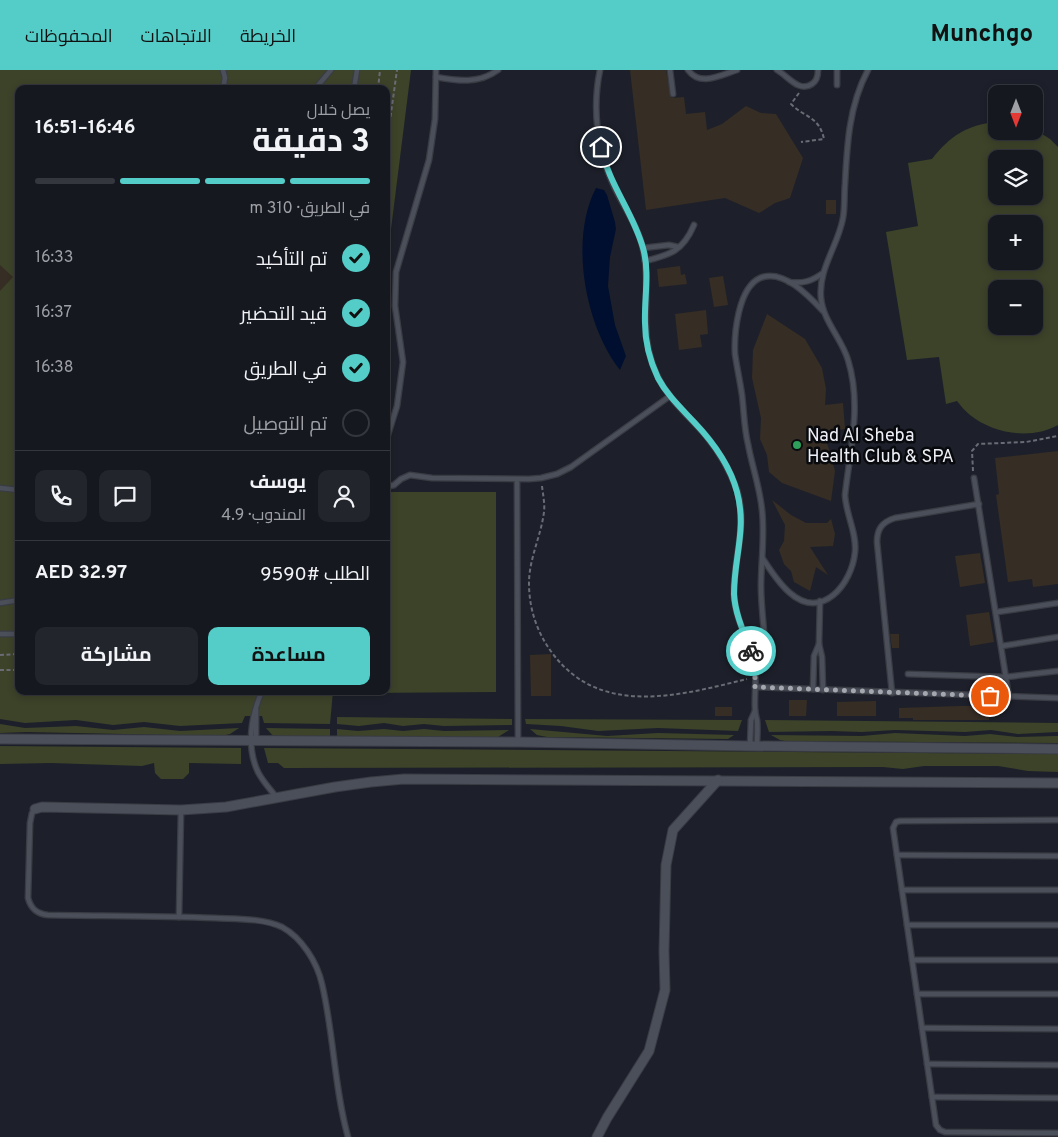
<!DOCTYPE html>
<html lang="ar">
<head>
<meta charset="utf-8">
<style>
  :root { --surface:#161820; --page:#23252d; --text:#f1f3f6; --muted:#9ea0a5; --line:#35373e; --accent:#54cdc8 }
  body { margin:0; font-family:Overpass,Cairo,sans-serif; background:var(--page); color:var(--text); direction:rtl; height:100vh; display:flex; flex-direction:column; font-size:19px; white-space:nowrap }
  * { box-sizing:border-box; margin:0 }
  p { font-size:16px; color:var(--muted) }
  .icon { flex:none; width:28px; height:28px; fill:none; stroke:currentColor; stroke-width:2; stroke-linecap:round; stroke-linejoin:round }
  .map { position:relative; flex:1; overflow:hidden; direction:ltr }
  .side { position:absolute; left:15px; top:15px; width:375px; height:610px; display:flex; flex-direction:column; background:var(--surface); border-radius:10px; box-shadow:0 2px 8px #0003,0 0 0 1px var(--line); direction:rtl }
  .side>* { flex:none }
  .needle { width:32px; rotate:180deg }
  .tools { position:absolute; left:988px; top:15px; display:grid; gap:10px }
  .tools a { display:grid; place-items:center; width:55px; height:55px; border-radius:10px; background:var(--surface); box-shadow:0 2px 8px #0003,0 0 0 1px var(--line); font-size:25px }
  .pin { position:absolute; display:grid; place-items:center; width:42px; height:42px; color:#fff; margin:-21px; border:2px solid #fff; border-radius:50%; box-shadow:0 1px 5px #0007 }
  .courier { position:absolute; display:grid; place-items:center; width:50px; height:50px; margin:-25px; border:4px solid #54cdc8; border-radius:50%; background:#fff; color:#222; box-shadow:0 1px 6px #0007 }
  .summary em { font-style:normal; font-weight:700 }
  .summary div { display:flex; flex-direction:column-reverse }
  .summary { display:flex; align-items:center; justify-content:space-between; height:85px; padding:0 20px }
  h1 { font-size:32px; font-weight:700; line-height:38px }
  .bar { display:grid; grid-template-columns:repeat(4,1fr); gap:8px 5px; align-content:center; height:60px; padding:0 20px }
  .bar i { height:6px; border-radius:4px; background:var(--line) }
  .bar .current { background:var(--accent) }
  .bar p { grid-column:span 4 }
  .line { display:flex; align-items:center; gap:12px; padding:0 20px; border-top:1px solid var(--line) }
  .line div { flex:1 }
  .round { display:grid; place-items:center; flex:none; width:52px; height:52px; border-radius:10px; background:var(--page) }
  ol { padding:0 20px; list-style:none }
  li { display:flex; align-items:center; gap:15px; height:55px }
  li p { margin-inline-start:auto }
  li .icon { padding:5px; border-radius:50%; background:var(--accent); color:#111; stroke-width:4 }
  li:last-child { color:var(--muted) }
  li i { width:28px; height:28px; border:2px solid var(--line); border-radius:50% }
  .primary-button { display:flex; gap:10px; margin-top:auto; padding:10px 20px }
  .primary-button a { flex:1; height:58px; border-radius:10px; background:var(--accent); color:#111; font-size:20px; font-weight:700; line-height:58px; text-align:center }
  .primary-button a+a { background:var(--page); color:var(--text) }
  header { display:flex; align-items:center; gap:30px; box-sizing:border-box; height:70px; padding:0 25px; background:var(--accent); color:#111 }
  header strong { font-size:24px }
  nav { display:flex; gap:28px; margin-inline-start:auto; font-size:18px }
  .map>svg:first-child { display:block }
  .green { fill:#3c4329; fill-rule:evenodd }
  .water { fill:#000f2f }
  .building { fill:#362d25 }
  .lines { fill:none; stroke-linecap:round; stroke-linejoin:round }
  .lane-casing { stroke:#3a3c44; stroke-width:7 }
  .street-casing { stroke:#3a3c44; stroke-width:11 }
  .path { stroke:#6a6c75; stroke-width:2; stroke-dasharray:4 2.5; stroke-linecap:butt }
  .lane { stroke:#4b4f5a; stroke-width:4.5 }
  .street { stroke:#4b4f5a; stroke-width:9 }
  .done { stroke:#a5a7af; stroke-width:5; stroke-dasharray:0 9 }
  .route { stroke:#54cdc8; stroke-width:6 }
  .leisure-dot { fill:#2e9e5b; stroke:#080a0e; stroke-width:2 }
  .labels { text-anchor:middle; stroke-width:5; stroke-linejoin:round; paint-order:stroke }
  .poi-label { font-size:18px; fill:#eef0f7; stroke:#080a0e; text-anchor:start }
</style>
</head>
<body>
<header>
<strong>Munchgo</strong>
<nav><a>الخريطة</a><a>الاتجاهات</a><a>المحفوظات</a></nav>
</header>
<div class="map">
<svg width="1058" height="1067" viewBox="0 0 1058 1067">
  <rect width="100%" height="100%" fill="#1d202a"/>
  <g class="green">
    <path d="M0 0H411L386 199V19H19V621H333L330 654 264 653 262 646H245L242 653 180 656 144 652 113 655 76 650 25 653 0 649Z"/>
    <path d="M996 52V61H1034V59L1050 69 1058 77V355C1031 370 994 364 970 345 965 341 961 336 957 331L946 334 939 287 907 290 886 162 918 156 908 93 932 89C950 66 967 55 996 52ZM996 89H1034V126H996ZM996 154H1034V191H996ZM996 219H1034V256H996Z"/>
    <path d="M386 422H496V622L361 623V621H386Z"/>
    <path d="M337 647 512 649V655L444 656 424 654 403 656 384 653 359 656 337 654Z"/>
    <path d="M525 649 742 650 738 661 658 658 598 661 561 656 526 654Z"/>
    <path d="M765 650 1058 653V662L1018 664 991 660 965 662 895 660 862 662 832 661 769 662Z"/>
    <path d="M0 654 25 658 76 656 113 660 144 657 180 661 239 658 230 664 221 666 26 662 0 663Z"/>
    <path d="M266 658 330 659V667H274Z"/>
    <path d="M337 659 358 661 384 659 403 661 424 659 444 661 509 660 498 667H337Z"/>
    <path d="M530 659 607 666 658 663 734 665 728 669 547 667 537 665Z"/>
    <path d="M895 663 965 666 990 664 1017 667 1056 666H1058V673L785 671 780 670 771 665 862 666Z"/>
    <path d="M0 676 241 678V694L189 693V703L183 709H161L155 703 154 693 142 696 51 693 0 694Z"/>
    <path d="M264 678 1058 684V702L1028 701 998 696H924L903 699 883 697 284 698 278 693H268Z"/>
  </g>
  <path class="water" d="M596 118 604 120 607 125 615 152 616 159 610 187 608 216 615 255 626 286 620 300C585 256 569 169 596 118Z"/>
  <g class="building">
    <path d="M630 0H666L671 28 684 27 686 44 705 42 707 60 722 54 746 36 761 43 776 44 803 88 790 128 775 133 759 143 725 128 646 140Z"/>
    <rect x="826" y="130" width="10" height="14"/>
    <path d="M0 195 13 207 0 221Z"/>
    <path d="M680 196 681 205 685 204 687 214 659 217 657 199Z"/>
    <path d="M723 206 728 235 714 237 709 208Z"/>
    <path d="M706 240 708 264 700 265 702 277 679 280 675 244Z"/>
    <path d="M767 244 805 269 822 298 826 319 825 335 843 333 845 359 824 362 835 401 831 431 782 413 769 402 767 385 760 369 761 348 752 308 753 280Z"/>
    <path d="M1058 381V514L1033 517 1032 509 1008 512 996 425 999 424 995 388Z"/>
    <path d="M772 430 791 445 806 453H827L831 449 835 464 833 476 810 477 828 505 816 497 810 521 794 512 791 501 784 494 779 480 784 471 785 455Z"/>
    <path d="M980 483 985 513 960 517 955 486Z"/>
    <path d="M989 542 994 572 970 576 966 545Z"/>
    <path d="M890 564H899V578H892Z"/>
    <path d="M551 584V626H531L530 585Z"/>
    <path d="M789 630H807L806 646H789Z"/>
    <path d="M876 631V646H837V632Z"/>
    <path d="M960 636H990L989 650H913V648H899V638Z"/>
    <rect x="715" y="637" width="17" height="9"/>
  </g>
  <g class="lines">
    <g class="lane-casing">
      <g id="lane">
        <path d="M223 0 225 8 223 19"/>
        <path d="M600 0C592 38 597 79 613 114 623 136 638 156 643 179 653 225 635 263 659 309 671 332 691 348 707 367 720 383 730 401 737 420 748 456 733 489 734 525 735 547 746 565 753 586 758 603 754 621 755 639 755 643 756 646 757 650 758 658 757 667 757 676"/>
        <path d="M670 0 673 24"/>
        <path d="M688 0C700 17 721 5 737 0"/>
        <path d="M777 0C788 6 799 23 812 14 817 11 818 6 818 0"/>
        <path d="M436 7C458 11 479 14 498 0"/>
        <path d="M837 15V0"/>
        <path d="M315 19 331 0"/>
        <path d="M354 19 357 0"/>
        <path d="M643 178 669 175 678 177"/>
        <path d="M645 191C670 185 683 181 694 155"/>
        <path d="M789 212C803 214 812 211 823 203"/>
        <path d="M386 371 397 336 403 292 395 236 396 202 429 90 435 49 436 0"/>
        <path d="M974 408 1009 627"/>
        <path d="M517 410 518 672"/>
        <path d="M386 417 394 415 401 409 410 405 432 408 529 409 541 408 557 404 571 397 670 326"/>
        <path d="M0 418 19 420"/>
        <path d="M763 489C771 501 779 514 790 523 822 551 852 514 855 482 857 463 846 445 845 425 850 380 862 335 848 290 842 269 823 251 821 228 818 199 838 176 843 148 845 137 844 126 845 114 847 75 849 35 868 0"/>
        <path d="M820 531 819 574 822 587 823 620"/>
        <path d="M0 533 19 530"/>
        <path d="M997 542 1058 533"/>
        <path d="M0 564H19"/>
        <path d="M1002 576 1058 567"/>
        <path d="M753 586 759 584 765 576C764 556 761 536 761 516 761 491 765 466 762 440 760 418 752 396 748 374 744 358 744 341 742 325 740 311 737 298 735 284 734 264 738 218 760 208 783 198 809 226 823 241"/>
        <path d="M908 604 1006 607 1058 601"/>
        <path d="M755 617 1058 628"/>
        <path d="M813 619 814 586 819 574"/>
        <path d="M262 621C251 646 246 677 258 702 263 712 271 720 277 728"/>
        <path d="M892 623 877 472C877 459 882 452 895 448L979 434"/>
        <path d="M256 639V671"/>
        <path d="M750 676 751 650 755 641"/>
        <path d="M35 739 32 743 30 753 28 828C31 839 37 844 48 845 104 846 159 846 215 848 235 849 263 848 282 857 302 868 317 892 322 914 334 965 334 1017 348 1067"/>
        <path d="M1058 750 900 751 896 752 893 758 936 1055 940 1060 945 1062 1058 1063"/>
        <path d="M897 785 1058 786"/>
        <path d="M902 820H1058"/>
        <path d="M179 847 181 740"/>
        <path d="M907 855H1058"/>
        <path d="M912 890H1058"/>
        <path d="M917 924H1058"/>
        <path d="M922 958 1058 959"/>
        <path d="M927 994 1058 995"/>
        <path d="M932 1027 1058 1028"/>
      </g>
    </g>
    <g class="street-casing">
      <g id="street">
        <path d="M0 669 518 672 750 676 1058 679"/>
        <path d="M35 739 42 737 181 740 226 737 335 717 371 712 404 709 1058 713"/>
        <path d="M597 1067 607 1048 649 981 665 920 664 881 666 795 673 760 718 710"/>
      </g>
    </g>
    <g class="path">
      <path d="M378 19 380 0"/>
      <path d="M799 23 791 34C805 48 819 46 824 69L801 72"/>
      <path d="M386 79 397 0"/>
      <path d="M973 401 972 381 978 374 1026 372 1058 366"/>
      <path d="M542 416C543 425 545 434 544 442 541 466 529 489 529 513 529 539 537 563 553 584 601 648 682 625 747 609"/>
      <path d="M0 585 19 584"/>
      <path d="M0 600H19"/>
    </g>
    <use href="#lane" class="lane"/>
    <use href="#street" class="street"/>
  </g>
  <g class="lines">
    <path class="done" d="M751 581 755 596V617L990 626"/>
    <path class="route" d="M601 77C609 115 633 142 643 178 650 202 644 229 645 253 645 272 650 291 658 308 667 325 681 338 694 352 713 372 730 395 737 422 747 459 734 487 734 524 735 544 744 563 751 581"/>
  </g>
  <circle class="leisure-dot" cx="797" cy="375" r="5"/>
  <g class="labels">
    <g class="poi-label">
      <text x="807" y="371">Nad Al Sheba<tspan x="807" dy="21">Health Club &amp; SPA</tspan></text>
    </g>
  </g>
</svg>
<div class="tools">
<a><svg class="needle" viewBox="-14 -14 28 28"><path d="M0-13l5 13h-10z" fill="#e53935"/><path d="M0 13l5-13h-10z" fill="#9ea0a5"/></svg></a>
<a><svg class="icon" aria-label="layers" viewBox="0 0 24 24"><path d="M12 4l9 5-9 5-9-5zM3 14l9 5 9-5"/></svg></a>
<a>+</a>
<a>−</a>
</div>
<div class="pin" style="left:990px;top:626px;background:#ea580c"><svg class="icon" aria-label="bag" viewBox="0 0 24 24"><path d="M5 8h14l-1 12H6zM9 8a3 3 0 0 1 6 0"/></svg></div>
<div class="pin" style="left:601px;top:77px;background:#1f2937"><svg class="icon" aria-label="home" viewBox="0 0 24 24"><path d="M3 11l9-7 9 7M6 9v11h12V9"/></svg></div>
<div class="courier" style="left:751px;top:581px"><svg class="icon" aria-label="bike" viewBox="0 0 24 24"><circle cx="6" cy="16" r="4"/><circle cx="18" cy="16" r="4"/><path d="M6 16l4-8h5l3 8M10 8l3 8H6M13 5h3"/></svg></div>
<section class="side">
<div class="summary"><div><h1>3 دقيقة</h1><p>يصل خلال</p></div><em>16:46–16:51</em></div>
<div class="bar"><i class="current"></i><i class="current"></i><i class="current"></i><i></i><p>في الطريق · 310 m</p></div>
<ol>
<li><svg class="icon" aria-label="check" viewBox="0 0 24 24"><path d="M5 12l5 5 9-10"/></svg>تم التأكيد<p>16:33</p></li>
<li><svg class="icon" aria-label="check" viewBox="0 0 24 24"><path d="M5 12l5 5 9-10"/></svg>قيد التحضير<p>16:37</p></li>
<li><svg class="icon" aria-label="check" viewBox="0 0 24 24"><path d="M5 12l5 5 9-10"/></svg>في الطريق<p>16:38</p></li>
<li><i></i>تم التوصيل</li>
</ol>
<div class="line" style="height:90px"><a class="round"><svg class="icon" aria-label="person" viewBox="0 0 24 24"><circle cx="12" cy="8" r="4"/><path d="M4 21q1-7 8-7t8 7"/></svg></a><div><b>يوسف</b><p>المندوب · 4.9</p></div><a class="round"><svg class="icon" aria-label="chat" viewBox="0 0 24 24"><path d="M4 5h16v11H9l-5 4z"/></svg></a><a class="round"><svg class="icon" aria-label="phone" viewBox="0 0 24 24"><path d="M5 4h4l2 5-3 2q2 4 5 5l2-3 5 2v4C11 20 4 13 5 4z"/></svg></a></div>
<div class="line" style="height:65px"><div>الطلب #9590</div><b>AED 32.97</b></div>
<div class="primary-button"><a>مساعدة</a><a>مشاركة</a></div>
</section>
</div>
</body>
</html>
